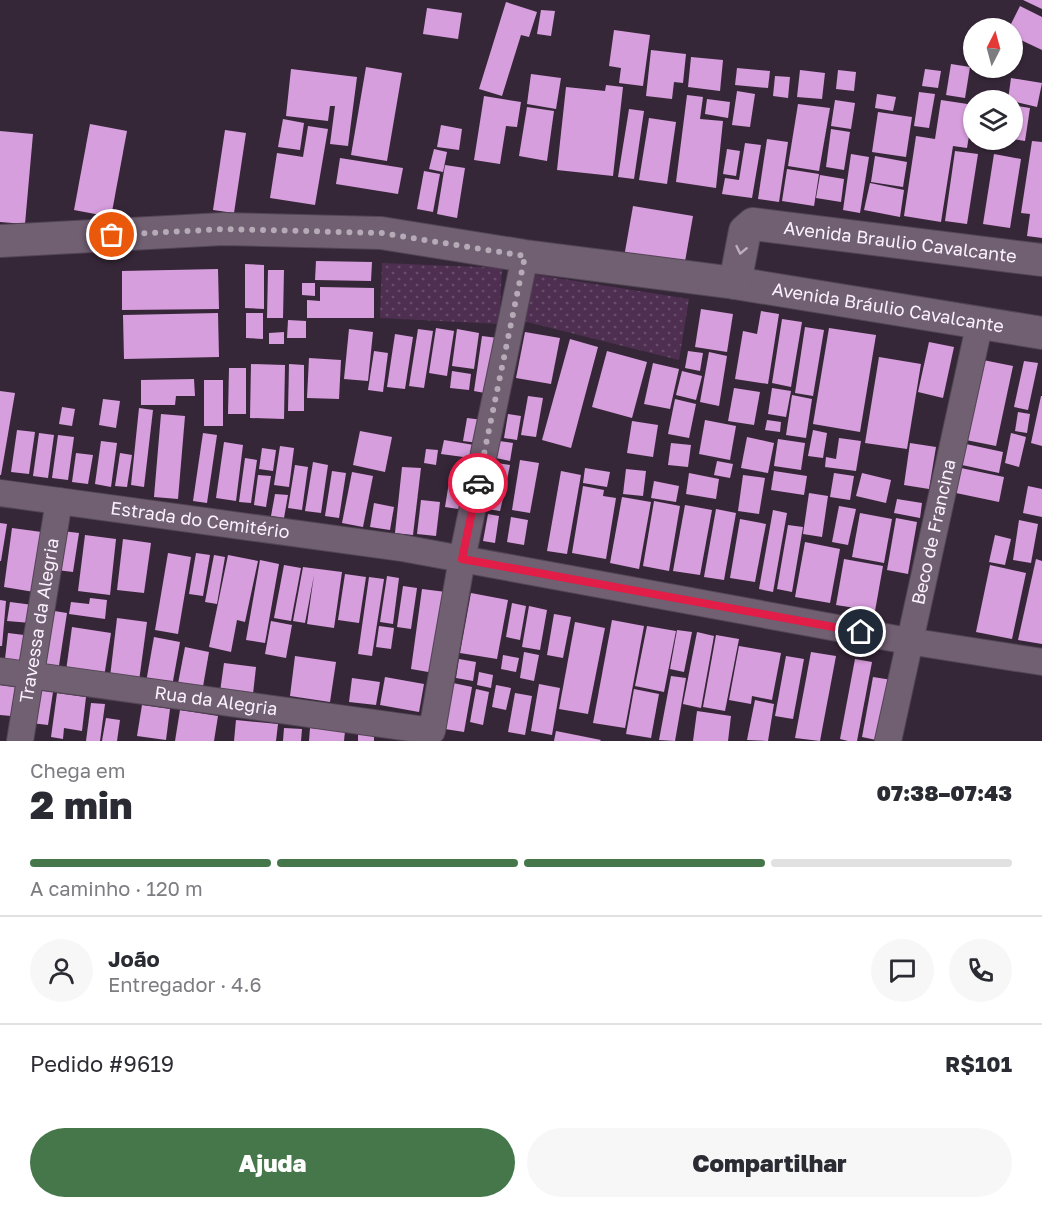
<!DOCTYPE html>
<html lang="pt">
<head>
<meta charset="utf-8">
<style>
  :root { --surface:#fff; --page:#f7f7f7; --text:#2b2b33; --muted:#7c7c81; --line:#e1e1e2; --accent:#45774a }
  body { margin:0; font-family:"Golos Text",sans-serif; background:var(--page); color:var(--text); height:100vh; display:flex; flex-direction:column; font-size:22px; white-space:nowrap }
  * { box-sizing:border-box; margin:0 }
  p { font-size:20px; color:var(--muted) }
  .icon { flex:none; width:33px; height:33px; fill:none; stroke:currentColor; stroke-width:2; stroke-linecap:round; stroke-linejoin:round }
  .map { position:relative; height:741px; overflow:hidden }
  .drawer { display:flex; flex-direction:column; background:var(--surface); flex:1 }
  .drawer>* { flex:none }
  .needle { width:39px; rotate:6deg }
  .tools { position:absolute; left:963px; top:18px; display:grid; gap:12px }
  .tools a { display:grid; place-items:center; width:60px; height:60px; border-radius:50%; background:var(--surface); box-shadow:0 2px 4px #0004; font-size:30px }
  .pin { position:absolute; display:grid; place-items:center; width:51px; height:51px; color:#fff; margin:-26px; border:3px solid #fff; border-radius:50%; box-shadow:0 2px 6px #0007 }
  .courier { position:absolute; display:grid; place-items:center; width:60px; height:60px; margin:-30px; border:4px solid #e11d48; border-radius:50%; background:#fff; color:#222; box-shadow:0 2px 8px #0007 }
  .summary em { font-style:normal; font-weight:800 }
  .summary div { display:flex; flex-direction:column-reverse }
  .summary { display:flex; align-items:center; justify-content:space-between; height:102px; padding:0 30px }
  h1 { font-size:39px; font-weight:800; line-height:45px }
  .bar { display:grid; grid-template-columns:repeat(4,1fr); gap:9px 6px; align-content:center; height:72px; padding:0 30px }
  .bar i { height:8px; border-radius:4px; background:var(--line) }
  .bar .active { background:var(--accent) }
  .bar p { grid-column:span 4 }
  .line { display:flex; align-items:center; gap:15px; padding:0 30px; border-top:2px solid var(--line) }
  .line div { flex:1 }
  .round { display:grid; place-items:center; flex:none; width:63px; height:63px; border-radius:32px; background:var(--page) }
  .action { display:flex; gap:12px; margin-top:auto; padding:12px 30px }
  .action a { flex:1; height:69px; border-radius:36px; background:var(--accent); color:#fff; font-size:24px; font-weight:800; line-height:69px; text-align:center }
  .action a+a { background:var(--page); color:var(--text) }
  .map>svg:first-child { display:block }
  .park { fill:url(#park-dots) }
  .building { fill:#d79edd }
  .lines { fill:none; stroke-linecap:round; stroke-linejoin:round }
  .minor-casing { stroke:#524554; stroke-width:28 }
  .tertiary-casing { stroke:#524554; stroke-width:34 }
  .minor { stroke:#715f72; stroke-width:26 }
  .tertiary { stroke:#715f72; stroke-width:32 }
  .oneway { stroke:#bdafbe }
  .done { stroke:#b6aab7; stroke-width:6; stroke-dasharray:0 10.8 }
  .route { stroke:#e11d48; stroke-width:8 }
  .labels { text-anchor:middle; stroke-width:6; stroke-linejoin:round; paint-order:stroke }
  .street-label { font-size:18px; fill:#fbf1fc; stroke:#362738 }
</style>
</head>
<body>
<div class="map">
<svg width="1042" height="741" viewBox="0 0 1042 741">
  <defs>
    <pattern id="park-dots" width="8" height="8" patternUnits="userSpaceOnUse" patternTransform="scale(1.5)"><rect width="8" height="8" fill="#4e2f51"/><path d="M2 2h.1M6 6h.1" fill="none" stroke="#684e6b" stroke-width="1.8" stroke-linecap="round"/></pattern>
  </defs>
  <rect width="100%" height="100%" fill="#362738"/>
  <g class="park">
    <path d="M382 263 502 268 499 324 380 318Z"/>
    <path d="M531 274 689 299 679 360 523 321Z"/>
  </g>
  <g class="building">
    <path d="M1023 0H1042V9Z"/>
    <path d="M506 2 537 12 529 37 521 35 502 96 479 89Z"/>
    <path d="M1020 6 1042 17V50L1012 36V28H1009Z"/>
    <path d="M427 8 462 13 458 39 423 34Z"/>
    <path d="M541 10 555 11 551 36 537 34Z"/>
    <path d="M614 30 650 35 643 86 619 83 621 68 609 66Z"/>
    <path d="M651 50 686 54 683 83 674 82 672 99 646 96Z"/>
    <path d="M691 57 723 60 720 91 688 87Z"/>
    <path d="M951 64 970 67 965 98 946 95Z"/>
    <path d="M366 67 402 73 387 161 351 155Z"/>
    <path d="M737 68 770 71 768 88 735 85Z"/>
    <path d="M291 69 357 77 348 146 330 144 335 106H330L328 121 286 116Z"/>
    <path d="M925 69 941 71 938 88 922 86Z"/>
    <path d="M800 70 825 73 822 99 797 97Z"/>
    <path d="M838 70 856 72 854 91 836 89Z"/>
    <path d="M531 74 561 78 556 109 527 104Z"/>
    <path d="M775 76 790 77 788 98 773 96Z"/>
    <path d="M1011 78 1042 83 1037 107 1008 100Z"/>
    <path d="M606 85 623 87 613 176 557 170 566 87 605 91Z"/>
    <path d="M737 91 755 94 750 127 732 125Z"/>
    <path d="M919 92 935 94 929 128 914 126Z"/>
    <path d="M877 94 896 97 893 111 875 108Z"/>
    <path d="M687 95 703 97 700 119 723 121 716 188 676 182Z"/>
    <path d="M484 96 521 102 517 127 506 126 500 164 474 160Z"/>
    <path d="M707 99 730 102 728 118 705 114Z"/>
    <path d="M835 100 855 103 851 129 831 126Z"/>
    <path d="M941 100 974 105 967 148 953 146 941 222 904 216 916 136 935 139Z"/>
    <path d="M798 104 830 108 819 171 788 166Z"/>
    <path d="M1012 105 1030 108 1025 141 1012 139Z"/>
    <path d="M527 107 554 111 547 161 519 156Z"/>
    <path d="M629 109 644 111 634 179 618 177Z"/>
    <path d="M878 112 912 117 906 157 872 152Z"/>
    <path d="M649 118 676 122 667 184 639 180Z"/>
    <path d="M283 119 304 123 300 150 278 147Z"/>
    <path d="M90 124 127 131 111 217 74 210Z"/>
    <path d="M441 125 462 129 459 150 437 147Z"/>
    <path d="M308 126 328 129 315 205 270 198 277 153 303 157Z"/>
    <path d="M831 129 850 132 844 170 826 167Z"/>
    <path d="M225 130 246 133 234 213 213 210Z"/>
    <path d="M0 131 33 134 25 224 0 222Z"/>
    <path d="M767 139 788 142 779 202 758 199Z"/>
    <path d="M1032 141 1042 142V238L1027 236 1030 214 1021 213Z"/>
    <path d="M745 143 761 145 752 198 722 194 725 178 739 180Z"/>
    <path d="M434 149 447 152 443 172 429 169Z"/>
    <path d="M727 149 740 151 736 176 723 174Z"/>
    <path d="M955 151 978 154 967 224 945 221Z"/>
    <path d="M851 154 869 157 860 213 843 210Z"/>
    <path d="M994 154 1021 159 1010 228 983 224Z"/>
    <path d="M875 156 907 162 903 187 871 182Z"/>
    <path d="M340 158 403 168 398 194 336 184Z"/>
    <path d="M445 165 465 168 457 218 437 214Z"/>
    <path d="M787 169 819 174 814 206 782 201Z"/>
    <path d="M424 171 440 174 433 212 417 209Z"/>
    <path d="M820 175 844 179 841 202 816 198Z"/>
    <path d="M870 183 904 190 900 217 864 210Z"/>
    <path d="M633 206 693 216 683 273 623 263Z"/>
    <path d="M316 261 372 262 371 281 315 280Z"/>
    <path d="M245 264 264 265V309L245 308Z"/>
    <path d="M218 269 219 309 122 310V271Z"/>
    <path d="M268 270H284L283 318H267Z"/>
    <path d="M302 283H315V296L302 295Z"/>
    <path d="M320 287 374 288V318H307V300L320 301Z"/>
    <path d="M701 309 733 314 727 352 695 347Z"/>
    <path d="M761 311 779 314 768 384 735 379 743 331 757 334Z"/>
    <path d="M218 313 219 357 124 359 123 315Z"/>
    <path d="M246 313H263V339L246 338Z"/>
    <path d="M782 319 802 322 791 387 772 383Z"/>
    <path d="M288 320 306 321V338H287Z"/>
    <path d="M805 327 824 330 813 396 795 393Z"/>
    <path d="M436 328 454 331 447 376 429 373Z"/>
    <path d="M829 328 876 335 860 432 813 424Z"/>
    <path d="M349 329 373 332 368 381 344 379Z"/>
    <path d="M418 329 433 331 424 388 409 386Z"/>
    <path d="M457 329 479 333 474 369 452 366Z"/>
    <path d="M284 332V344H269V333Z"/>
    <path d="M525 332 560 338 551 384 516 378Z"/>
    <path d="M395 334 413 337 405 389 387 387Z"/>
    <path d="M482 336 498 338 490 394 474 391Z"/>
    <path d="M570 339 598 347 571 448 542 440Z"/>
    <path d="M929 342 954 347 943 398 918 392Z"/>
    <path d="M374 351 388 353 383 392 368 390Z"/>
    <path d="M607 351 647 362 632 418 592 407Z"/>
    <path d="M688 351 703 353 700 371 685 368Z"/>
    <path d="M709 352 727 356 719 406 700 402Z"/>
    <path d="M879 357 921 364 907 449 865 443Z"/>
    <path d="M309 358 341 360 339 399 307 398Z"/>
    <path d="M983 360 1013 366 996 446 966 440Z"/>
    <path d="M1024 361 1038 363 1028 410 1014 407Z"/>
    <path d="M653 363 679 369 670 409 644 404Z"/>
    <path d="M251 364 285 365 284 419 250 418Z"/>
    <path d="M289 364 304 365V411H288Z"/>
    <path d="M229 368H246V414H228Z"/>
    <path d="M452 371 471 374 469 390 450 388Z"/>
    <path d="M682 371 702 376 696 400 676 395Z"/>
    <path d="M194 379 195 396H176L175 405H141V380Z"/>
    <rect x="204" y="380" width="19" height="46"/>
    <path d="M734 388 760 392 754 425 728 421Z"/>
    <path d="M772 388 791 391 786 417 768 414Z"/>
    <path d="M0 391 15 393 1 475H0Z"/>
    <path d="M792 395 812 399 806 438 786 435Z"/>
    <path d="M528 396 543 398 536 437 521 435Z"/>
    <path d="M1041 396H1042V446L1031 443Z"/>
    <path d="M103 399 120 401 116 428 99 425Z"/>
    <path d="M675 399 696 404 689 438 668 434Z"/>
    <path d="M62 407 75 409 72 426 59 424Z"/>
    <path d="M139 408 153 410 144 487 131 485Z"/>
    <path d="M1018 412 1030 414 1027 433 1015 431Z"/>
    <path d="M161 414 185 416 178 499 154 497Z"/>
    <path d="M508 414 521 416 517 440 504 438Z"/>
    <path d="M467 418 483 420 479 443 463 441Z"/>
    <path d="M705 420 736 426 730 460 699 454Z"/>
    <path d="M767 420 781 422 780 432 765 430Z"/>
    <path d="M632 421 658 425 653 457 627 453Z"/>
    <path d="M17 430 35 432 29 474 11 472Z"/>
    <path d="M813 430 827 433 823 458 808 456Z"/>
    <path d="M360 431 392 437 385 472 353 465Z"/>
    <path d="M39 433 54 435 48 478 33 476Z"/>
    <path d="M203 433 217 435 207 503 193 501Z"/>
    <path d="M1011 433 1026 437 1019 467 1005 463Z"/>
    <path d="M58 435 74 437 68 480 52 478Z"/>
    <path d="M747 437 774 443 768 473 741 468Z"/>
    <path d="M839 438 861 441 856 471 825 467 826 457 836 459Z"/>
    <path d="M778 439 805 443 801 470 774 466Z"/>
    <path d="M444 440 474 445 471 458 441 454Z"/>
    <path d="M101 441 117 443 111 487 95 484Z"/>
    <path d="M499 441 513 443 510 461 496 458Z"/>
    <path d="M224 442 243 445 236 501 216 498Z"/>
    <path d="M671 443 691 445 688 467 668 465Z"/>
    <path d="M910 443 936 447 929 489 904 485Z"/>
    <path d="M966 444 1003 452 999 473 962 465Z"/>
    <path d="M280 446 294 448 289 487 274 485Z"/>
    <path d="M262 448 276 450 273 471 259 469Z"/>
    <path d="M426 449 438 450 436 465 424 463Z"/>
    <path d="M76 453 93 455 88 484 72 482Z"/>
    <path d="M120 453 132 455 127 487 115 486Z"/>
    <path d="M245 458 257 460 251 503 239 502Z"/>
    <path d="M520 460 539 463 530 513 512 510Z"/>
    <path d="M717 461 733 464 730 478 714 475Z"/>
    <path d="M313 462 328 465 321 513 305 511Z"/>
    <path d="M497 463 510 465 505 489 493 486Z"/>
    <path d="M295 465 308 467 302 510 288 508Z"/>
    <path d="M402 467 421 468 413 535 395 533Z"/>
    <path d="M585 468 610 472 607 487 583 483Z"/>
    <path d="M961 468 1004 477 999 502 956 493Z"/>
    <path d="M626 469 646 471 643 496 623 494Z"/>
    <path d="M332 471 346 473 339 518 325 516Z"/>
    <path d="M561 471 581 475 567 554 547 551Z"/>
    <path d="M774 471 807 476 804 495 771 490Z"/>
    <path d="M352 472 373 476 363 527 342 523Z"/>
    <path d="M689 473 719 479 716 499 686 494Z"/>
    <path d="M834 473 854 476 850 500 830 497Z"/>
    <path d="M862 473 891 480 886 503 856 496Z"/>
    <path d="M258 475 271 476 266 507 254 505Z"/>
    <path d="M743 475 765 478 759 514 738 511Z"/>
    <path d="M654 481 679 486 676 502 651 498Z"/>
    <path d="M449 482 469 485 465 510 445 507Z"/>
    <path d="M583 486 604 490 603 496 616 498 606 559 572 553Z"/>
    <path d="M1028 486 1042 489V517L1023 513Z"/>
    <path d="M489 492 504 494 500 511 487 509Z"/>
    <path d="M809 493 828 496 822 537 803 534Z"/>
    <path d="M275 494 288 495 284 518 271 516Z"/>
    <path d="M622 497 651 502 639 569 610 563Z"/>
    <path d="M897 499 922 503 920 518 894 513Z"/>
    <path d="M421 500 440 502 436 536 417 534Z"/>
    <path d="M654 501 680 506 669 571 643 566Z"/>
    <path d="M374 503 394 507 390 530 370 527Z"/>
    <path d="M685 505 712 510 700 575 673 571Z"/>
    <path d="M839 506 856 509 848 545 832 542Z"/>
    <path d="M716 509 736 513 724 580 704 577Z"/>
    <path d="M773 510 787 513 773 592 759 589Z"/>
    <path d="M860 513 892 519 884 563 852 557Z"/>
    <path d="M488 514 499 516 495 543 483 541Z"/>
    <path d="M511 517 528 520 524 545 507 542Z"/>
    <path d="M896 518 917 522 908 574 887 570Z"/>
    <path d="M740 519 766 524 755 582 730 578Z"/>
    <path d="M1019 520 1038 524 1031 563 1013 560Z"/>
    <path d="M0 523 7 524 1 561H0Z"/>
    <path d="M788 525 803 527 792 592 777 589Z"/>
    <path d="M12 528 49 533 40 593 4 587Z"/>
    <path d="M62 531 79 533 73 572 57 570Z"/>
    <path d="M85 535 116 539 110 595 78 591Z"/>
    <path d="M995 535 1011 539 1005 565 989 562Z"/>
    <path d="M123 539 151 543 144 593 117 590Z"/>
    <path d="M805 542 840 549 830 603 795 597Z"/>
    <path d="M168 553 191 557 178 634 155 630Z"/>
    <path d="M196 553 210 555 203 596 189 594Z"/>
    <path d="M214 555 225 557 217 604 205 602Z"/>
    <path d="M228 555 258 561 245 622 237 620 231 652 209 647Z"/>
    <path d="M844 559 883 566 875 611 836 605Z"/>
    <path d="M1036 559 1042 561V644L1018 640Z"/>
    <path d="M260 560 279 564 265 643 246 640Z"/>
    <path d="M284 565 301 568 291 621 274 618Z"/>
    <path d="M990 565 1026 573 1012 639 976 632Z"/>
    <path d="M303 567 342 572 334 628 307 624 314 575 305 623 293 621Z"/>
    <path d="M345 574 366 577 359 623 338 620Z"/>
    <path d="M387 576 399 578 393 624 380 622Z"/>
    <path d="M369 577 384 579 372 656 358 654Z"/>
    <path d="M403 586 417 588 411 629 397 627Z"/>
    <path d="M422 589 446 592 434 673 411 669Z"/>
    <path d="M471 593 508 600 497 659 460 653Z"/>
    <path d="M90 598 107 600 105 619 69 614 71 602 89 604Z"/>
    <path d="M0 600 6 601 2 646H0Z"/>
    <path d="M10 602 33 605 31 623 7 621Z"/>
    <path d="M512 603 526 606 520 640 506 637Z"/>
    <path d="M529 606 547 610 540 650 522 647Z"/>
    <path d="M48 610 67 613 58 672 39 669Z"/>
    <path d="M554 614 571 617 563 658 547 655Z"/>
    <path d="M117 618 147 622 139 681 110 677Z"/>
    <path d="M612 620 644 626 625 728 593 723Z"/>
    <path d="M271 621 292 625 286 658 265 654Z"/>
    <path d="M575 622 605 628 588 714 559 709Z"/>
    <path d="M379 626 394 628 391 649 376 647Z"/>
    <path d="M647 626 676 631 664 692 635 686Z"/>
    <path d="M72 627 111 633 104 677 66 671Z"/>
    <path d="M677 630 692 632 684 672 670 669Z"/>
    <path d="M697 632 714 636 701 708 683 704Z"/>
    <path d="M8 633 24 635 21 661 5 659Z"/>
    <path d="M716 635 739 639 725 711 703 707Z"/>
    <path d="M154 637 180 642 171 692 145 688Z"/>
    <path d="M739 646 781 653 772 700 752 696 751 704 729 700Z"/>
    <path d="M185 647 209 652 201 698 176 694Z"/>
    <path d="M524 652 539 655 534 681 520 678Z"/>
    <path d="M811 652 836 656 820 741 795 738Z"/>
    <path d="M503 655 519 658 516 672 501 669Z"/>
    <path d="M295 656 336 662 330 702 290 696Z"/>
    <path d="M786 656 804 659 793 719 775 716Z"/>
    <path d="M459 659 476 662 473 681 456 678Z"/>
    <path d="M855 659 872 662 857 741H848L840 739Z"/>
    <path d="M224 663 256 667 252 703 219 699Z"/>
    <path d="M479 672 493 675 491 688 477 685Z"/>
    <path d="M671 676 686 678 675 741 659 740Z"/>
    <path d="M385 677 424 684 419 712 380 705Z"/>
    <path d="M873 677 892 680 881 741 862 737Z"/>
    <path d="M352 678 380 682 376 705 349 702Z"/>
    <path d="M453 683 472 687 464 732 445 729Z"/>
    <path d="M539 684 560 688 552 735 531 731Z"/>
    <path d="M0 685 15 687 11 716 0 715Z"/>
    <path d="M496 685 511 688 506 710 492 707Z"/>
    <path d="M476 689 489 692 483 725 470 722Z"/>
    <path d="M634 689 659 694 651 738 626 734Z"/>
    <path d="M35 690 53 692 48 725 31 723Z"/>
    <path d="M57 693 86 697 82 731 64 728 63 739 51 737Z"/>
    <path d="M515 693 532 696 525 735 508 732Z"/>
    <path d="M755 700 774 704 768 741 747 740Z"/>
    <path d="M91 703 105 704 100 741H86Z"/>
    <path d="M142 705 170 709 166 740 137 736Z"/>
    <path d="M180 710 218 716 214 741H175Z"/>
    <path d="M697 711 731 716 728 741H693Z"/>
    <path d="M106 718 120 720 117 741H102Z"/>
    <path d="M236 720 278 724 276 741H234Z"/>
    <path d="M284 728 302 729 301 741H283Z"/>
    <path d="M310 728 345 731 344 741H309Z"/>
    <path d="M556 731 601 740 600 741H554Z"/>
    <path d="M358 732 374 733V741H358Z"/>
  </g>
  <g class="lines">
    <g class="minor-casing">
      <g id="minor">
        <path id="s1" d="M0 493 402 548 908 641 1042 662"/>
        <path id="s2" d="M0 671 432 731 462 559 525 256"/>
        <path id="s3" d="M20 741 59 501"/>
        <path id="s4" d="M888 741 980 322"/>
      </g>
    </g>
    <g class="tertiary-casing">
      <g id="tertiary">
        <path id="s5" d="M0 241 223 229 381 233 525 256 735 283 1042 333"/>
        <path id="s6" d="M735 283 745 231 753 224 1042 260"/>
      </g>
    </g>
    <use href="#minor" class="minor"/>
    <use href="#tertiary" class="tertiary"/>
  </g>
  <defs><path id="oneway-chevron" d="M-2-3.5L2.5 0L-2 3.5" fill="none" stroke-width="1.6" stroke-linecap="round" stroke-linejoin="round" transform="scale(1.5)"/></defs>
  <use class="oneway" href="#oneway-chevron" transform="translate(741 250) rotate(102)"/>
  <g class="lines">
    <path class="done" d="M112 235 224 229 381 233 525 256 478 483"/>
    <path class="route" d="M478 483 462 559 861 632"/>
  </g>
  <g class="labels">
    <g class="street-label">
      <text dy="6" stroke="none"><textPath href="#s6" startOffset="212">Avenida Braulio Cavalcante</textPath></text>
      <text dy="6" stroke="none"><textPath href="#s5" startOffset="894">Avenida Bráulio Cavalcante</textPath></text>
      <text dy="6" stroke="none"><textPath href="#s1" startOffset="202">Estrada do Cemitério</textPath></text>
      <text dy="6" stroke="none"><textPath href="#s4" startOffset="214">Beco de Francina</textPath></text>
      <text dy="6" stroke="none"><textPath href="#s3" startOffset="122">Travessa da Alegria</textPath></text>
      <text dy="6" stroke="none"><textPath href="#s2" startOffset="218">Rua da Alegria</textPath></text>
    </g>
  </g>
</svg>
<div class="tools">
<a><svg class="needle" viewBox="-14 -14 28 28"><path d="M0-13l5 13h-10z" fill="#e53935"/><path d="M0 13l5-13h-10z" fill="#7c7c81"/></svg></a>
<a><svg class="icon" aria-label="layers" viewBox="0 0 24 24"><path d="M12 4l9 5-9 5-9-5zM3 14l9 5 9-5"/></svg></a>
</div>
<div class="pin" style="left:112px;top:235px;background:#ea580c"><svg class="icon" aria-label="bag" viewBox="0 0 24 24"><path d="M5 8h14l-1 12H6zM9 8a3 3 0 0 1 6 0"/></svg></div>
<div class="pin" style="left:861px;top:632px;background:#1f2937"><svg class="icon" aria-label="home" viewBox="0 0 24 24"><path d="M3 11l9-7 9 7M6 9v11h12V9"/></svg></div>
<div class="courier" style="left:478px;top:483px"><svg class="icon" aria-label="car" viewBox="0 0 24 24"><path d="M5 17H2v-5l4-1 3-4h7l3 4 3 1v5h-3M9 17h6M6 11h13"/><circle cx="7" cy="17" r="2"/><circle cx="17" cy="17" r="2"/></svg></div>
</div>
<section class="drawer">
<div class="summary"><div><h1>2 min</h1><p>Chega em</p></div><em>07:38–07:43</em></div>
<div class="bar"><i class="active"></i><i class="active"></i><i class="active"></i><i></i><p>A caminho · 120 m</p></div>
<div class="line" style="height:108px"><a class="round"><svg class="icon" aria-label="person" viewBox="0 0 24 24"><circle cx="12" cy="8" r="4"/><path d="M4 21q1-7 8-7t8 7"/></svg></a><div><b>João</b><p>Entregador · 4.6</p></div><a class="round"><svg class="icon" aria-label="chat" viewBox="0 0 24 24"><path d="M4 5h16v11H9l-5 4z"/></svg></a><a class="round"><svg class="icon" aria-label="phone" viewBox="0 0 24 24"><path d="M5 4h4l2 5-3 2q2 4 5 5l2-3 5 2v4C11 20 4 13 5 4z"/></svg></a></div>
<div class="line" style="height:78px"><div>Pedido #9619</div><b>R$101</b></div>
<div class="action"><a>Ajuda</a><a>Compartilhar</a></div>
</section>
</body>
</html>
